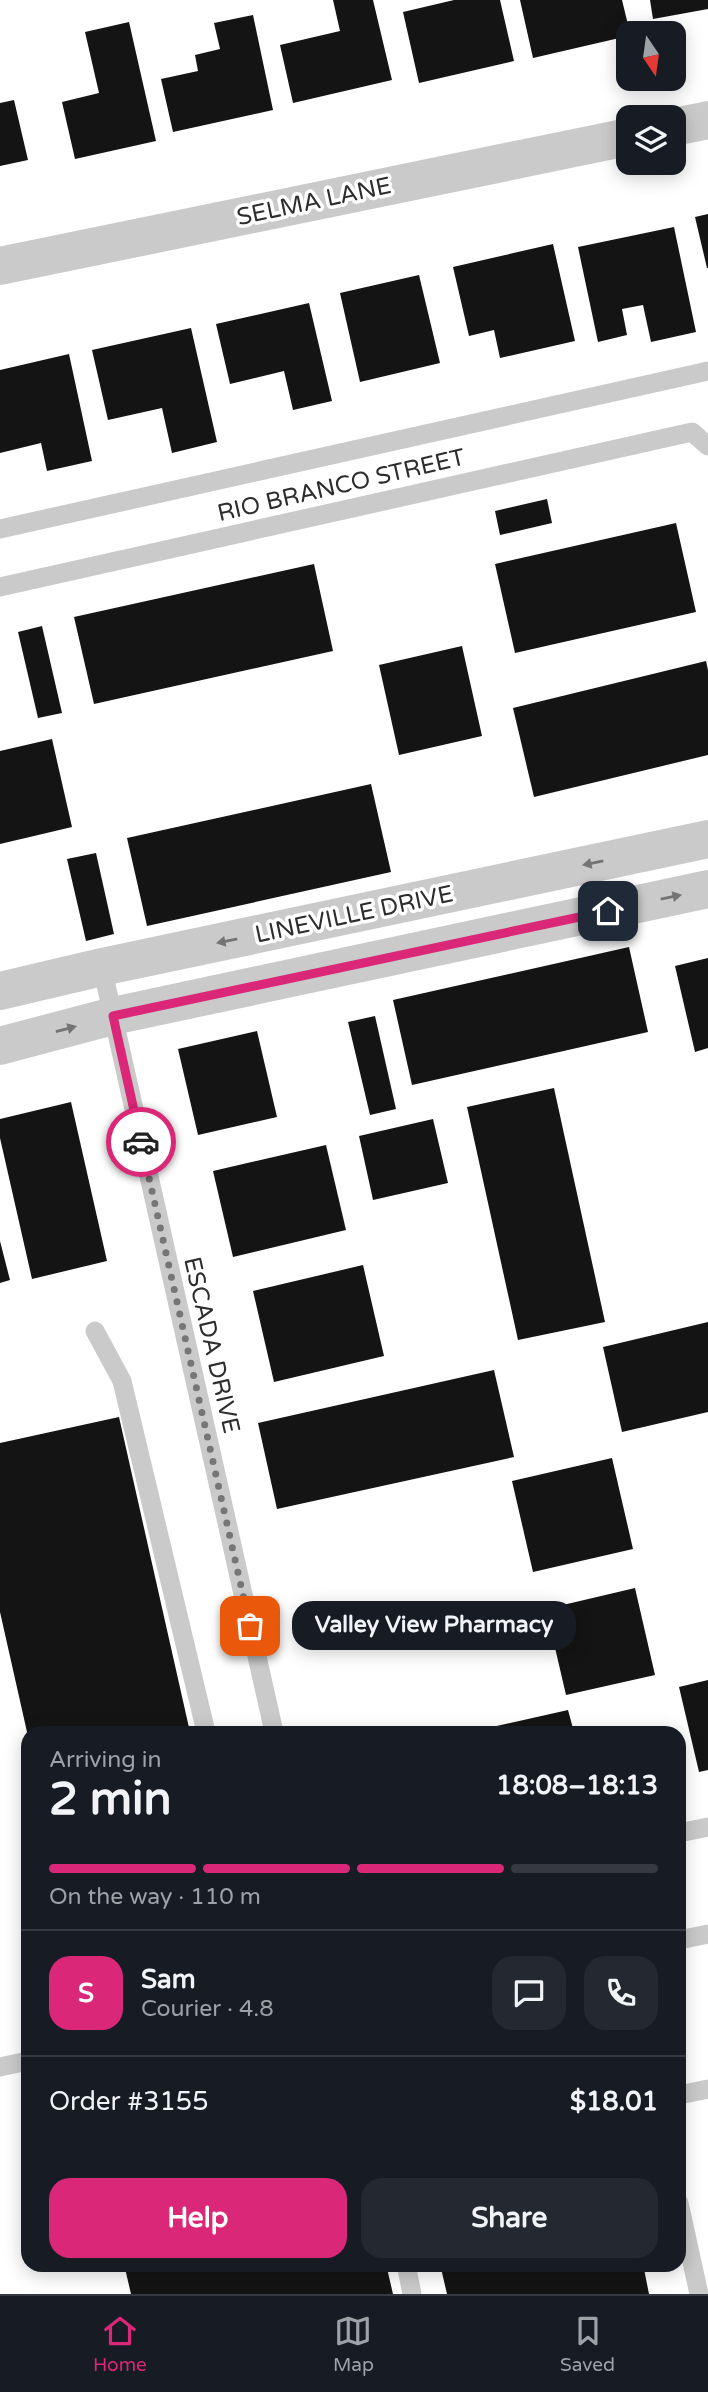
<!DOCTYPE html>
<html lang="en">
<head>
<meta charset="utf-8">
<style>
  :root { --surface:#171b24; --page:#242831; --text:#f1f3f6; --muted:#9ea1a6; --line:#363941; --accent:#db2777 }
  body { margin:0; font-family:"Varela Round",sans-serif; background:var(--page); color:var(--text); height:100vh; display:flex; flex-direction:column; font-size:26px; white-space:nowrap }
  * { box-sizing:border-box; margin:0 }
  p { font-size:23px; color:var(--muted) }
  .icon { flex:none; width:38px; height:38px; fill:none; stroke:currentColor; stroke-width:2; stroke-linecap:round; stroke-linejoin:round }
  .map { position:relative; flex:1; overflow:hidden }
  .sheet { position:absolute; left:21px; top:1726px; width:665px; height:546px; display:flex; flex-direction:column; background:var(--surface); border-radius:21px; box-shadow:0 4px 18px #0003 }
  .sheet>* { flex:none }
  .needle { width:46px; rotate:167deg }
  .controls { position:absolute; left:616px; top:21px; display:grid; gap:14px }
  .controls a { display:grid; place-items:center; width:70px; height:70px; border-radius:14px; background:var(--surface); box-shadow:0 4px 18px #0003; font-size:35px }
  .pin { position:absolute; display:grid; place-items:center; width:60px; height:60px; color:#fff; margin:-30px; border-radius:14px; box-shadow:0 4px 10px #0006 }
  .courier { position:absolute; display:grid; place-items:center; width:70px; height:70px; margin:-35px; border:5px solid #db2777; border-radius:50%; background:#fff; color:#222; box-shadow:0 2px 9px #0007 }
  .bubble { position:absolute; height:49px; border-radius:21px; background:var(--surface); box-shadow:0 4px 18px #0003; font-size:23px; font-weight:700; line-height:49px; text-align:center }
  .headline em { font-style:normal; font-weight:700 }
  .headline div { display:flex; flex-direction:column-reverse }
  .headline { display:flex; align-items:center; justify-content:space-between; height:119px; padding:0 28px }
  h1 { font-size:46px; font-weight:700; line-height:52px }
  .bar { display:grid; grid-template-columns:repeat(4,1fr); gap:10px 7px; align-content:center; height:84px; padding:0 28px }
  .bar i { height:9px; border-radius:5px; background:var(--line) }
  .bar .current { background:var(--accent) }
  .bar p { grid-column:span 4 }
  .line { display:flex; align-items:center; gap:18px; padding:0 28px; border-top:2px solid var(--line) }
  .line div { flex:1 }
  .round { display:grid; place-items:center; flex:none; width:74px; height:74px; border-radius:21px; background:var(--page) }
  .cta { display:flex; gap:14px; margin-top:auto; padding:14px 28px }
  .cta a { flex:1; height:80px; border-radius:21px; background:var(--accent); color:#fff; font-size:28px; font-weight:700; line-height:80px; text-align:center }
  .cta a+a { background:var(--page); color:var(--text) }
  .tab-bar { display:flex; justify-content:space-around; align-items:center; height:98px; border-top:2px solid var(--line); background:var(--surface); font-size:19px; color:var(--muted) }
  .tab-bar a { display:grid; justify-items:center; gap:4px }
  .tab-bar .current { color:var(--accent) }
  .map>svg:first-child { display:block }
  .building { fill:#141414 }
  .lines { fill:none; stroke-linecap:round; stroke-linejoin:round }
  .lane { stroke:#cacaca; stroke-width:19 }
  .street { stroke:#cacaca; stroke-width:38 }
  .oneway { fill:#747474 }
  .done { stroke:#767676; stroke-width:7; stroke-dasharray:0 12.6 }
  .route { stroke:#db2777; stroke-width:9 }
  .labels { text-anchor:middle; stroke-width:7; stroke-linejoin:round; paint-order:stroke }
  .street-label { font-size:24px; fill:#2d2d2d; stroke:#fff }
</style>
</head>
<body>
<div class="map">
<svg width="708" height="2294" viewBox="0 0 708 2294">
  <rect width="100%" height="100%" fill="#fff"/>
  <g class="building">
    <path d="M333 0H373L392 80 293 103 280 45 340 31Z"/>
    <path d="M454 0H500L514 61 419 83 403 12Z"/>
    <path d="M520 0H622L630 33 628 36 533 58Z"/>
    <path d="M650 0H708V9L653 19Z"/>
    <path d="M253 15 273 110 173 132 161 79 198 71 195 55 220 49 214 23Z"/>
    <path d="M129 22 156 141 75 159 62 102 99 93 85 32Z"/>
    <path d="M14 100 28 160 0 166V103Z"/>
    <path d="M708 214V268H707L695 217Z"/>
    <path d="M674 227 696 332 651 342 643 305 622 309 627 335 598 342 578 247Z"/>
    <path d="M553 244 575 341 500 358 494 330 469 336 453 267Z"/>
    <path d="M419 275 440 363 360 382 340 293Z"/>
    <path d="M309 303 332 401 293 410 284 371 230 384 216 324Z"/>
    <path d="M191 328 217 442 172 453 162 408 108 420 92 350Z"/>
    <path d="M69 354 92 461 47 471 41 443 0 453V370Z"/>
    <path d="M547 499 552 523 500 535 495 511Z"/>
    <path d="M676 523 696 612 515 653 495 564Z"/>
    <path d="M314 564 333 651 94 704 74 617Z"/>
    <path d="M42 626 62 713 38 718 18 632Z"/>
    <path d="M462 646 482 736 399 755 379 665Z"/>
    <path d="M706 661 708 670V755L534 797 513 708Z"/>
    <path d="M52 739 72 827 0 844V751Z"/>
    <path d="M371 784 391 872 147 926 127 838Z"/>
    <path d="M96 853 114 934 86 941 67 859Z"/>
    <path d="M629 947 648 1032 412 1085 393 1000Z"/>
    <path d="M708 958V1048L695 1052 675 966Z"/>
    <path d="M375 1016 396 1109 370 1115 348 1022Z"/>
    <path d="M257 1031 277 1117 198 1135 178 1049Z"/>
    <path d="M554 1088 605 1322 518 1340 467 1107Z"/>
    <path d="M71 1102 107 1261 32 1279 0 1138V1119Z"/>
    <path d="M433 1119 448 1183 373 1200 359 1136Z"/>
    <path d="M326 1145 346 1230 233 1257 213 1171Z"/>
    <path d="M0 1241 10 1280 0 1283Z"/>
    <path d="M363 1265 384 1356 274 1382 253 1291Z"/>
    <path d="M708 1322V1412L622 1432 603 1347Z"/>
    <path d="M494 1370 514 1457 277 1509 258 1423Z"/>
    <path d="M119 1417 190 1732H27L0 1612V1443Z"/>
    <path d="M612 1458 633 1549 533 1572 512 1481Z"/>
    <path d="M635 1588 655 1675 566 1695 546 1609Z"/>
    <path d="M708 1680V1770L699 1772 679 1687Z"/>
    <path d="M568 1710 574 1732H474V1731Z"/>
    <path d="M124 2264H386L393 2294H131Z"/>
    <path d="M440 2264H643L649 2294H447Z"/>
  </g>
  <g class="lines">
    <g class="lane">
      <path d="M0 529 708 371"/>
      <path d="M0 587 692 432 708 446"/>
      <path d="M102 967 274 1732"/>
      <path d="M95 1331 122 1381 206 1732"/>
      <path d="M679 1833 708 1827"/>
      <path d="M679 1940 708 1934"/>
      <path d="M0 2067 28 2061"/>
      <path d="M679 2095 708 2089"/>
      <path d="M679 2203 699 2294"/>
      <path d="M406 2264 412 2294"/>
    </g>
    <g class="street">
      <path d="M674 127 708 120"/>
      <path d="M0 266 628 137"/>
      <path d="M0 991 102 967 708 839"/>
      <path d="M0 1046 113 1016 708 889"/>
    </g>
  </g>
  <defs><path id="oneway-solid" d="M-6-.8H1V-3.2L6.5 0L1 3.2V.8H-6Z" transform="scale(1.75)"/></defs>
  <g class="oneway">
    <use href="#oneway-solid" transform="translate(593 863) rotate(168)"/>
    <use href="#oneway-solid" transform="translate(671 897) rotate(-12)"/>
    <use href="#oneway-solid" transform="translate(227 941) rotate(168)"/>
    <use href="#oneway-solid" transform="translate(66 1029) rotate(-15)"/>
  </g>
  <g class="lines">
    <path class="done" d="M141 1142 250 1626"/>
    <path class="route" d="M141 1142 113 1016 608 911"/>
  </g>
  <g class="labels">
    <g class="street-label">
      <text transform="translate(314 201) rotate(-12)" y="8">SELMA LANE</text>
      <text transform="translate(341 485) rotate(-13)" y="8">RIO BRANCO STREET</text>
      <text transform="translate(354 914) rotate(-12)" y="8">LINEVILLE DRIVE</text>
      <text transform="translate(212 1345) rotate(77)" y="8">ESCADA DRIVE</text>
    </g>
  </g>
</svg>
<div class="controls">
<a><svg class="needle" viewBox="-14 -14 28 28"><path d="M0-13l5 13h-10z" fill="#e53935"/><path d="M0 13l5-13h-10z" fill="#9ea1a6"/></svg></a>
<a><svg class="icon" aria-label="layers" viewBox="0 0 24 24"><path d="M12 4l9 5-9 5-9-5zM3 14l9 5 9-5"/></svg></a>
</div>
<div class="pin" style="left:250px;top:1626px;background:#ea580c"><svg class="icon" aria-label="bag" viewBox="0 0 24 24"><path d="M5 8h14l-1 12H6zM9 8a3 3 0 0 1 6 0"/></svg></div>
<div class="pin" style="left:608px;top:911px;background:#1f2937"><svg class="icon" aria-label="home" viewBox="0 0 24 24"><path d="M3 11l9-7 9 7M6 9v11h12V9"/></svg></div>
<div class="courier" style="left:141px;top:1142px"><svg class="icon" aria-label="car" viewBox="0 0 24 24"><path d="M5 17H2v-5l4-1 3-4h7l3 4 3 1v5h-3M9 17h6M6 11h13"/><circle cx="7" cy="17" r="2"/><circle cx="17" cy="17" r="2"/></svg></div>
<div class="bubble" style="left:292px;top:1601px;width:284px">Valley View Pharmacy</div>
<section class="sheet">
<div class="headline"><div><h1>2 min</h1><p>Arriving in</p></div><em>18:08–18:13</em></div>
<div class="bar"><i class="current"></i><i class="current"></i><i class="current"></i><i></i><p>On the way · 110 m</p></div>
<div class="line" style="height:126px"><b class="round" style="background:var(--accent);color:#fff">S</b><div><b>Sam</b><p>Courier · 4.8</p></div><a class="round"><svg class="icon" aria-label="chat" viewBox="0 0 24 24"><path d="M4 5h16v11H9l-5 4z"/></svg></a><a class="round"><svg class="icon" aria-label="phone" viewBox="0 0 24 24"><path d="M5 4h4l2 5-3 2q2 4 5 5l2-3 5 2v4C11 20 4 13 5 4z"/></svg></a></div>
<div class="line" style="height:91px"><div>Order #3155</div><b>$18.01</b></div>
<div class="cta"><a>Help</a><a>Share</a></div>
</section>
</div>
<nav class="tab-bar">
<a class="current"><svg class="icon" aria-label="home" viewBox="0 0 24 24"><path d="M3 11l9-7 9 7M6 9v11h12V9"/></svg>Home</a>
<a><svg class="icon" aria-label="map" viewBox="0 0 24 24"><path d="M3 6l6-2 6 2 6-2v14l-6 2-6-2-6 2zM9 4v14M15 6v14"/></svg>Map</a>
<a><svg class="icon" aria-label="saved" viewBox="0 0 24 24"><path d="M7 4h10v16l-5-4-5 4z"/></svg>Saved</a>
</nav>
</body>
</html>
